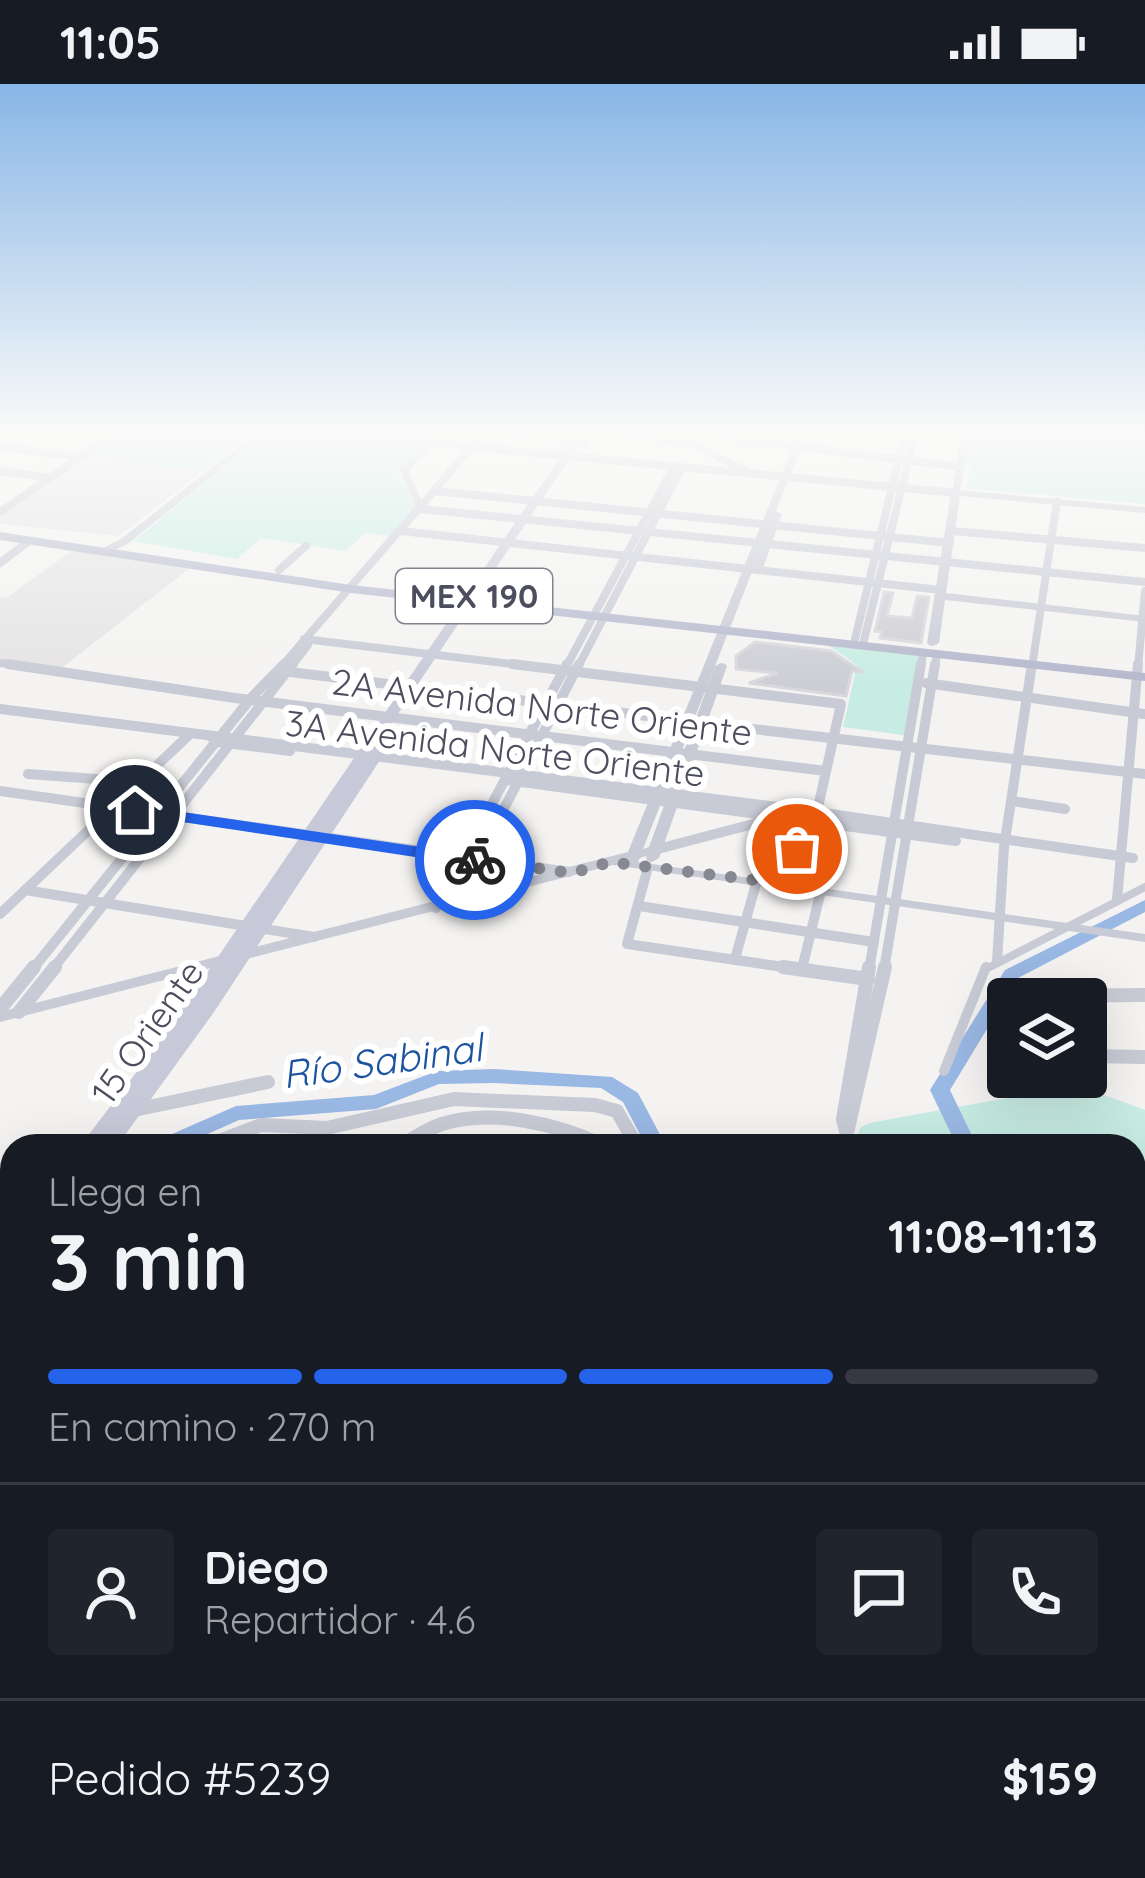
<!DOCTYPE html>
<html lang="es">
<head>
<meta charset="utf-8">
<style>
  :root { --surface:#171b24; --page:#20242c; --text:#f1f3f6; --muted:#9ea1a6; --line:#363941; --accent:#2563eb }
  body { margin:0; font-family:Quicksand,sans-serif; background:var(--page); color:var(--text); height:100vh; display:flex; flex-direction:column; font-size:45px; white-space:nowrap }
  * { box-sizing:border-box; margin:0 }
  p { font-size:39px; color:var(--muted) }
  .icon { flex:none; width:66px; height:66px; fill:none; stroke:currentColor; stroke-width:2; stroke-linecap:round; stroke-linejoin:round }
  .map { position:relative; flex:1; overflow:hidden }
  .details { position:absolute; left:0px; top:1050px; width:1146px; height:744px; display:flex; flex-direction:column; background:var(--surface); border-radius:36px 36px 0 0; box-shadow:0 12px 48px #0002 }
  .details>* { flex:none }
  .buttons { position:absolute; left:987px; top:894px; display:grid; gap:24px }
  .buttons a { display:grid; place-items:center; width:120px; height:120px; border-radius:12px; background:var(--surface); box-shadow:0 12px 48px #0002; font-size:60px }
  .pin { position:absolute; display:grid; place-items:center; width:102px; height:102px; color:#fff; margin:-51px; border:6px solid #fff; border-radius:50%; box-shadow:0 3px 12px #0007 }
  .courier { position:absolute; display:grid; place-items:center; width:120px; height:120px; margin:-60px; border:9px solid #2563eb; border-radius:50%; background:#fff; color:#222; box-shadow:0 3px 15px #0007 }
  .headline em { font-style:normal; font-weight:700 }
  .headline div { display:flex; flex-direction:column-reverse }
  .headline { display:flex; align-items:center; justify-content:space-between; height:204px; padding:0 48px }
  h1 { font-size:78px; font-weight:700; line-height:90px }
  .bar { display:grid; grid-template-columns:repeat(4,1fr); gap:18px 12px; align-content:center; height:144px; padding:0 48px }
  .bar i { height:15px; border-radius:9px; background:var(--line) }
  .bar .active { background:var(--accent) }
  .bar p { grid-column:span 4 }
  .line { display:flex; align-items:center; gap:30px; padding:0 48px; border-top:3px solid var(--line) }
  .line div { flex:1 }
  .round { display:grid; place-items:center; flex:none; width:126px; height:126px; border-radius:12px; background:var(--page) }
  .status { display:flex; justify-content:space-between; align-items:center; height:84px; padding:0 60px; background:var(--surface); direction:ltr }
  .status svg { height:33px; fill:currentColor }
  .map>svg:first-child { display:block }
  .education { fill:#e5e3e4 }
  .green { fill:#c7ece3 }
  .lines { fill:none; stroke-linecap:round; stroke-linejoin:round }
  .river { fill:#99b8e4; fill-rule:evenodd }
  .building { fill:#cdced4; stroke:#d7d7dd; stroke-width:3 }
  .pedestrian-far1 { stroke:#c8cad5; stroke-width:8 }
  .pedestrian { stroke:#c8cad5; stroke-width:10 }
  .minor-far3 { stroke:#c8cad5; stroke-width:8 }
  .minor-far2 { stroke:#c8cad5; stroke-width:10 }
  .minor-far1 { stroke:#c8cad5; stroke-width:14 }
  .minor { stroke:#c8cad5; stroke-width:18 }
  .tertiary { fill:#c8cad5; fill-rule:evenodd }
  .secondary { fill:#c7c9d8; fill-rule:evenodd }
  .primary { fill:#b5b8cd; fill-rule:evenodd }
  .route { fill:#2563eb }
  .done { stroke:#878892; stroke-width:12; stroke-dasharray:0 21.6 }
  .labels { text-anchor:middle; stroke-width:12; stroke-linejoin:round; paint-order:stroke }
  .shield { fill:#fff; stroke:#82838e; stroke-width:3 }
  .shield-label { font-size:33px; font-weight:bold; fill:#4c4e5e }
  .street-label { font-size:36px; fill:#4c4e5e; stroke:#fff }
  .water-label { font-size:39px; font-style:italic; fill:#1c53a0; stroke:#fff }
</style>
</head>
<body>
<div class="status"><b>11:05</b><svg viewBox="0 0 49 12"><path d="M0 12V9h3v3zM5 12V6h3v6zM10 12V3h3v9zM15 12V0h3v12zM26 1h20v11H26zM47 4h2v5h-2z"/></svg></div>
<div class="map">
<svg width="1145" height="1794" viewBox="0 0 1145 1794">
  <rect width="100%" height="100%" fill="#f4f3f2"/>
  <g class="education">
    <path d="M121 350H251L119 452 0 440V432Z"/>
    <path d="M73 466 190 484 59 586 0 577V513L6 514Z"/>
  </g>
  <g class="green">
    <path d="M121 350H251L206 385 155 383 91 370Z"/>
    <path d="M264 350H377L425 359 397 387 417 425 390 452 365 449 346 467 261 454 237 475 134 457Z"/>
    <path d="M970 350H1145V420L966 404 971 383 959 377Z"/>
    <path d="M829 562 922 572 910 652 843 643 857 581Z"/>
    <path d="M1032 993H1056L1145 1026V1275L1134 1278V1062H855L860 1044 869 1039 1029 1010Z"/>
    <path d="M1145 1286V1427L1134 1431V1289Z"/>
  </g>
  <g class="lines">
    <g class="river">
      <path d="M1145 816V828L1018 894 950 1006 977 1062H957L930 1006 1005 886Z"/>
      <path d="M494 985 612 993 638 1009 666 1062H646L623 1018 601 1004 494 999 439 1000 376 1025 239 1036 181 1062H153L156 1057 236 1022 374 1011 437 987Z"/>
      <path d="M12 1082V1096L0 1098V1084Z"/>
    </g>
  </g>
  <g class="building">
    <path d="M884 508 893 509 887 532 912 534 917 512 929 513 921 559 880 554 882 548 875 547Z"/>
    <path d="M755 558 831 567 863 588 852 587 846 612 749 599 778 589 736 585V572Z"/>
  </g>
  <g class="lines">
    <path class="pedestrian-far1" d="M984 886 1145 803"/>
    <path class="pedestrian" d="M944 987 986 883"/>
    <g class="minor-far3">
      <path d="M82 350 110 353"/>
      <path d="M387 350 471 363 956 409 965 350"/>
      <path d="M506 350 585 358"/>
      <path d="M619 350 690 359 748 388"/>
      <path d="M696 350 961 383"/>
      <path d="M0 363 80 373"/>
      <path d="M0 387 51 394"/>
      <path d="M435 407 950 459"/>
      <path d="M421 425 1145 498"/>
      <path d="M421 425 404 386 439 350"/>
      <path d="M0 428 114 350"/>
      <path d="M401 447 941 506"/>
      <path d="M952 447 1145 464"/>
      <path d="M0 479 29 457"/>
      <path d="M279 486 306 462"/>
      <path d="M304 555 537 583"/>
      <path d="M855 555 905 350"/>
      <path d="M864 556 915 350"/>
      <path d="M0 579 28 583"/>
      <path d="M281 583 483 350"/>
      <path d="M291 583 308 561"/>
      <path d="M566 583 673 384"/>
      <path d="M578 583 679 389"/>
      <path d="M921 583 923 569"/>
      <path d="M935 583 937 571"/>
      <path d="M1032 583 1057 417"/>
      <path d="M1138 583 1145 507"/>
    </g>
    <g class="minor-far2">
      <path d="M8 580 235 614 826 687"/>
      <path d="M512 580 841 620 817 728 810 729"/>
      <path d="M282 587 688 637"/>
      <path d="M926 599 1144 630"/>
      <path d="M0 625 817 728 1133 774"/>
      <path d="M700 639 1145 690"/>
      <path d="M211 653 218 658 290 667"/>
      <path d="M28 690 138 698"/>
      <path d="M506 696 956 757"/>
      <path d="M0 707 569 788"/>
      <path d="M1012 717 1065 725"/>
      <path d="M765 760 828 770"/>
      <path d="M654 766 772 735"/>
      <path d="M648 783 627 860 804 886"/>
      <path d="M25 806 314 853"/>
      <path d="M1117 816 1138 580"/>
      <path d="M455 819 579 580"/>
      <path d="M639 822 874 858"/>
      <path d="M436 824 567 580"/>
      <path d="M0 830 190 650"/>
      <path d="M735 875 774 735"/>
      <path d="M997 878 1004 763 1032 580"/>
      <path d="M802 885 837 740"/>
      <path d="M32 886 252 613 284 580"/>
      <path d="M52 886 293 580"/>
      <path d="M869 886 921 580"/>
      <path d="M884 886 935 580"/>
    </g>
    <g class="minor-far1">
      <path d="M783 883 868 895"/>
      <path d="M1034 912 1145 911"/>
      <path d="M0 925 34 883"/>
      <path d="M19 928 55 883"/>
      <path d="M1086 972 1145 973"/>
      <path d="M134 1026 268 998"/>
      <path d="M846 1047 843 1035 869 883"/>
      <path d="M206 1062 261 1041 327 1044 454 1015 595 1021 617 1027 637 1062"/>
      <path d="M398 1062C413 1056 426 1045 442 1040 492 1024 558 1040 604 1062"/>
      <path d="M844 1062 885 883"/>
    </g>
    <g class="minor">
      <path d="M1134 1503 1145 1506"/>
      <path d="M0 1637 12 1641"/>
      <path d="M1134 1760 1145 1764"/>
      <path d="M0 1776 12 1780"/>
      <path d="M19 1782 56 1794"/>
      <path d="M1144 1794 1145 1784"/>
    </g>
    <g class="tertiary">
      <path d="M255 350H264L129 459 107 470H99V466L121 455Z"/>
      <path d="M798 350H806L776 427 782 430 762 487 757 490 752 488 643 765 649 763 715 582 721 579 725 580 727 582 659 774 652 778 647 777 646 772 640 774 638 778 1145 850V858L613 781 0 938V928L628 768Z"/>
      <path d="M956 406 1145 423V429L960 412 946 509 1145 532V538L945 516 939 559 933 562 929 561 927 559 951 409Z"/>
    </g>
    <g class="secondary">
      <path d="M576 350H586L383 652H392L394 655 214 928 117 1062H80L161 956Z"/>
      <path d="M12 1154C12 1167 15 1181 0 1186 0 1172 0 1158 12 1154Z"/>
      <path d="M12 1185V1211L7 1219 0 1221V1195L5 1187Z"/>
      <path d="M1145 1424V1444L1134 1447V1427Z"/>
      <path d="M0 1444 12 1450V1473L0 1467Z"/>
      <path d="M1145 1445V1467L1134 1471V1449Z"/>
      <path d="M0 1489 12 1493V1515L0 1511Z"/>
      <path d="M599 1782H627L625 1794H597Z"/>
    </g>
    <path class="primary" d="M0 448 351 501 1145 589V597L351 509 0 456Z"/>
  </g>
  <linearGradient id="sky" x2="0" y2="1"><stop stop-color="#88b6e6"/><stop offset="0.58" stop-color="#fafaf9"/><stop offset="1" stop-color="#fafaf9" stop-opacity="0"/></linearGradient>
  <rect width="1145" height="601" fill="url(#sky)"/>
  <path class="route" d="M135 721 475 771 484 776 475 782 129 730V722Z"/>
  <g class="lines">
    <path class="done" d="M475 776 572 789 610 778 754 796 765 760 797 765"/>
  </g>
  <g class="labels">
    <rect class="shield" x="396" y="485" width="156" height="54" rx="9"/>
    <g class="shield-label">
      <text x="474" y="524">MEX 190</text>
    </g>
    <g class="street-label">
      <text transform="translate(542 623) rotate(7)" y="13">2A Avenida Norte Oriente</text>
      <text transform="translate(495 664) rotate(7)" y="13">3A Avenida Norte Oriente</text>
      <text transform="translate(147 948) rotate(-55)" y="13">15 Oriente</text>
    </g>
    <g class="water-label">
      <text transform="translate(382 977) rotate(-8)" y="14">Río Sabinal</text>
    </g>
  </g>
</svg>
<div class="buttons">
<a><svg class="icon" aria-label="layers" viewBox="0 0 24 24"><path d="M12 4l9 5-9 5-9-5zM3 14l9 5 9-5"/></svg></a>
</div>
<div class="pin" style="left:797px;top:765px;background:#ea580c"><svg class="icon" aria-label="bag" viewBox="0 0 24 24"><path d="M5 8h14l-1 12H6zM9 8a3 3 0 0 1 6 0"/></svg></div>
<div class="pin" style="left:135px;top:726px;background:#1f2937"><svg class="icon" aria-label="home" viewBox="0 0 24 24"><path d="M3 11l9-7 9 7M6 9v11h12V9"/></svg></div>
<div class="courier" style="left:475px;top:776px"><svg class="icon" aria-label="bike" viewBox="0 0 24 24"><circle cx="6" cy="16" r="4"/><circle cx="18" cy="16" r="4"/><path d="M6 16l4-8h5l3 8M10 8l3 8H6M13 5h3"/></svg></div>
<section class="details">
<div class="headline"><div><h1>3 min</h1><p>Llega en</p></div><em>11:08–11:13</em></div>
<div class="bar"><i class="active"></i><i class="active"></i><i class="active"></i><i></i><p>En camino · 270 m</p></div>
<div class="line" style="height:216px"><a class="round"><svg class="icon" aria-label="person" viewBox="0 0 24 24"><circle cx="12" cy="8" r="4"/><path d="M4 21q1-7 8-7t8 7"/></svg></a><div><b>Diego</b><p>Repartidor · 4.6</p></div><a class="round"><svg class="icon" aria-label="chat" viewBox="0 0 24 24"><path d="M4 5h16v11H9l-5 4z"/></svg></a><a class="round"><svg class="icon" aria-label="phone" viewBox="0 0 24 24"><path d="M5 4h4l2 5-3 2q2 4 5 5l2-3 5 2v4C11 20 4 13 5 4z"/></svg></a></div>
<div class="line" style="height:156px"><div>Pedido #5239</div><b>$159</b></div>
</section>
</div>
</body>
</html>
